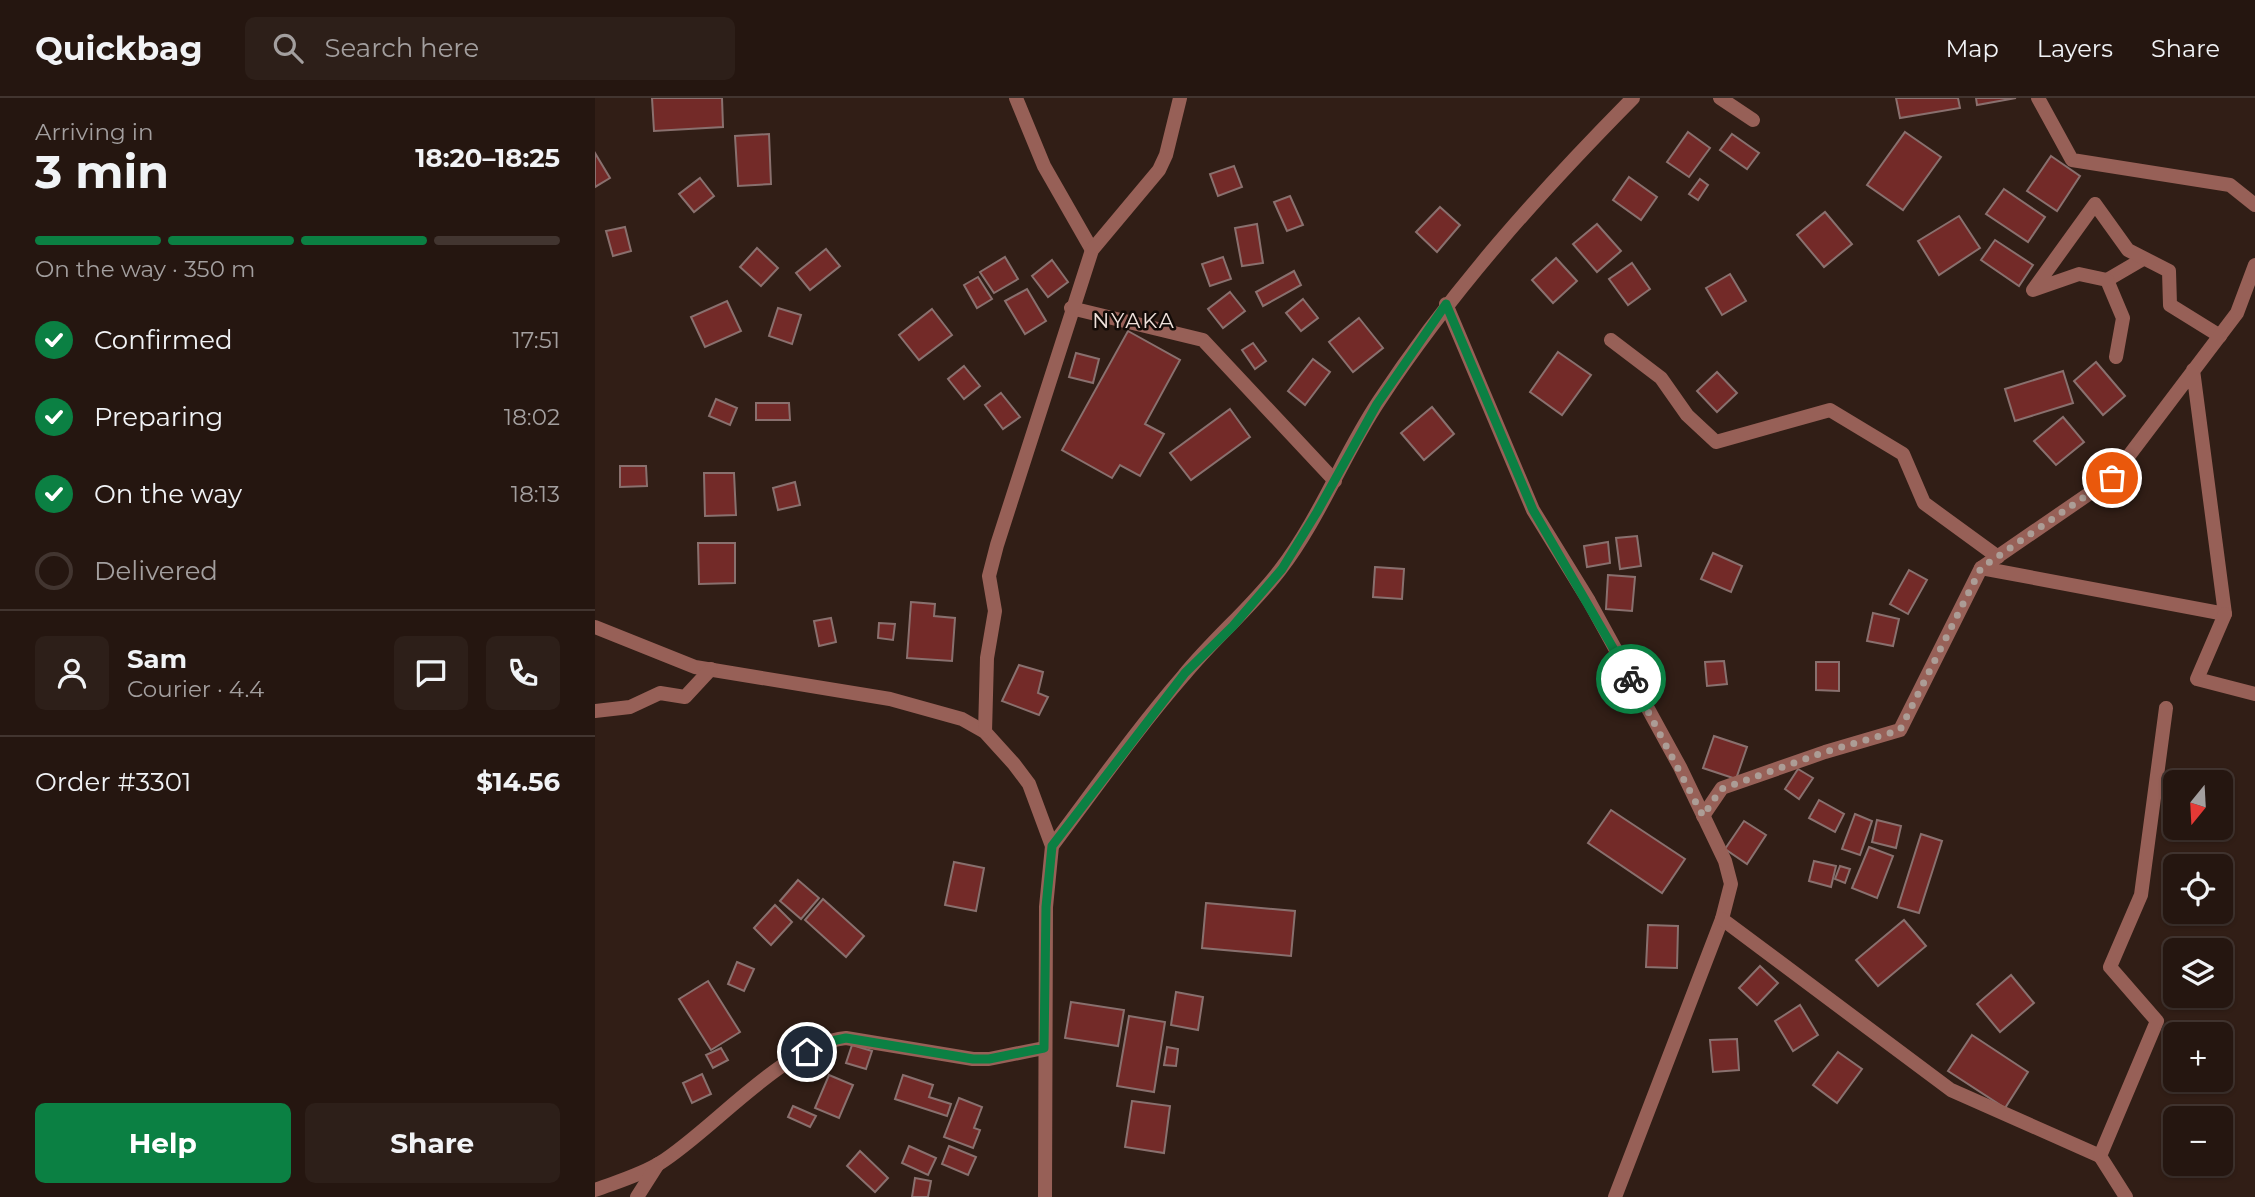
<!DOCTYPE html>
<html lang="en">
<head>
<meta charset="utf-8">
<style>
  :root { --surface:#251610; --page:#2d1f19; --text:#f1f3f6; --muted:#a39f9f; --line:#423530; --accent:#0b8043 }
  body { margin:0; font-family:Montserrat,sans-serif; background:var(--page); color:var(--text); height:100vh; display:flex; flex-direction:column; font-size:26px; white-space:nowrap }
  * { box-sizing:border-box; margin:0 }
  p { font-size:23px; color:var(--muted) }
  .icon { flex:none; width:38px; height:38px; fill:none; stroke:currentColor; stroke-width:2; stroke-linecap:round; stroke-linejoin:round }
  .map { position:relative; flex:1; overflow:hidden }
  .sheet { display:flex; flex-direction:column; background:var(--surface); width:595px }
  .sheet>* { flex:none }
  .needle { width:46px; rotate:198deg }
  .tools { position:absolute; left:1568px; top:672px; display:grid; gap:14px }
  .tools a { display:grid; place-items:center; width:70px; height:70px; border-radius:10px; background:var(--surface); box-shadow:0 2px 5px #0004,0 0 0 2px var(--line); font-size:35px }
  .pin { position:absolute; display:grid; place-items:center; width:60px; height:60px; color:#fff; margin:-30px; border:4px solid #fff; border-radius:50%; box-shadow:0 2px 7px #0007 }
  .courier { position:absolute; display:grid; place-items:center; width:70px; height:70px; margin:-35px; border:5px solid #0b8043; border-radius:50%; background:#fff; color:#222; box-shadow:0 2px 9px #0007 }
  .headline em { font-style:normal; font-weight:700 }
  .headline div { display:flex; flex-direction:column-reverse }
  .headline { display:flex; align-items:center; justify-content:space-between; height:119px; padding:0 35px }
  h1 { font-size:46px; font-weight:700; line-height:52px }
  .bar { display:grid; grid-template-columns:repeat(4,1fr); gap:10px 7px; align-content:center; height:84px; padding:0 35px }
  .bar i { height:9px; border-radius:5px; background:var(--line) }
  .bar .selected { background:var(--accent) }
  .bar p { grid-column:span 4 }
  .line { display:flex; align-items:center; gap:18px; padding:0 35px; border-top:2px solid var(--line) }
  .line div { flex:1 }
  .round { display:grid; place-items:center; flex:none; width:74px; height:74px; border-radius:10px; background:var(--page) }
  ol { padding:0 35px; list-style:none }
  li { display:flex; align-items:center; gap:21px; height:77px }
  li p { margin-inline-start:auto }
  li .icon { padding:7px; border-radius:50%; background:var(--accent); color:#fff; stroke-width:4 }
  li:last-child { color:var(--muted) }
  li i { width:38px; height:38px; border:4px solid var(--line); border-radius:50% }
  .cta { display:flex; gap:14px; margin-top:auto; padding:14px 35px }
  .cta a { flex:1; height:80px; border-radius:10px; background:var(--accent); color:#fff; font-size:28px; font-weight:700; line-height:80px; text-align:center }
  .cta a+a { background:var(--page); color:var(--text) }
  header { display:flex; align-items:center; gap:42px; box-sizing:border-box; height:98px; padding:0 35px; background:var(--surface); border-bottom:2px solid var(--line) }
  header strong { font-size:33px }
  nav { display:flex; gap:38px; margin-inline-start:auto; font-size:24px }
  .search { width:490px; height:63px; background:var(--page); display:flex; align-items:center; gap:18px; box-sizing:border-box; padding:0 24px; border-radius:10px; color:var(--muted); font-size:26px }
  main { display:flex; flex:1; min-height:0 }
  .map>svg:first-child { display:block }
  .building { fill:#732a28; stroke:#89706e; stroke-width:2 }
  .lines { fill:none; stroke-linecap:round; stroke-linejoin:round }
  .minor { stroke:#976057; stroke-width:14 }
  .done { stroke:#ac9d96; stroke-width:7; stroke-dasharray:0 12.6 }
  .route { stroke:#0b8043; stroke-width:9 }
  .labels { text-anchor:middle; stroke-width:5; stroke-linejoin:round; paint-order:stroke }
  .quarter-label { font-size:21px; letter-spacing:2px; fill:#eee1db; stroke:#130b07 }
</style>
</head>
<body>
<header>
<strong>Quickbag</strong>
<div class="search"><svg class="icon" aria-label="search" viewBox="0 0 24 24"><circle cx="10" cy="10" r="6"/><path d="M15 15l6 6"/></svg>Search here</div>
<nav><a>Map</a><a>Layers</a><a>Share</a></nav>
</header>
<main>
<section class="sheet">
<div class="headline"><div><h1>3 min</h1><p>Arriving in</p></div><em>18:20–18:25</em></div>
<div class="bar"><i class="selected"></i><i class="selected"></i><i class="selected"></i><i></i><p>On the way · 350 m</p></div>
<ol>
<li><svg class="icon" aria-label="check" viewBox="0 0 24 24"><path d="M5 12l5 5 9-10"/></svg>Confirmed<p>17:51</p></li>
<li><svg class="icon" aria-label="check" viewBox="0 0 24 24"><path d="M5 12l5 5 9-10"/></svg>Preparing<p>18:02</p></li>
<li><svg class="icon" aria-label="check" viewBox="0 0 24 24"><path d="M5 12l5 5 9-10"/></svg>On the way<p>18:13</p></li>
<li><i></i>Delivered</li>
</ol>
<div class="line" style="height:126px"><a class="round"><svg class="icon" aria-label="person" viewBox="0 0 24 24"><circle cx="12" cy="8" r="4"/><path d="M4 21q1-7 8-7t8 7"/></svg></a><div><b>Sam</b><p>Courier · 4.4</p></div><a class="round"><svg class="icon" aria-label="chat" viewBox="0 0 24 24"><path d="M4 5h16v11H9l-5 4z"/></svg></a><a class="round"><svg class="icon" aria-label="phone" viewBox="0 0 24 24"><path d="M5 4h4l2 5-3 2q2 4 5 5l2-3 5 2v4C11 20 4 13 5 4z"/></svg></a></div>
<div class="line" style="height:91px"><div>Order #3301</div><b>$14.56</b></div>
<div class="cta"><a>Help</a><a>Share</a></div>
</section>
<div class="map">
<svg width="1660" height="1099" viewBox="0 0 1660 1099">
  <rect width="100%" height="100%" fill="#311e16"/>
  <g class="building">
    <path d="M57 0H127L128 29 59 33Z"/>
    <path d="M1301 0H1363L1365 10 1305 20Z"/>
    <path d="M1381 0H1421L1382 7Z"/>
    <path d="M1093 34 1115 50 1094 79 1072 64Z"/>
    <path d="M1310 34 1346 59 1308 112 1272 87Z"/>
    <path d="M174 36 176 86 143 88 140 38Z"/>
    <path d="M1137 36 1164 55 1152 71 1125 52Z"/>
    <path d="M0 55 15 80 0 89Z"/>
    <path d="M1456 58 1485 78 1462 113 1432 93Z"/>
    <path d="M639 68 647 89 623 98 615 76Z"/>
    <path d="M1034 79 1062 99 1046 122 1018 102Z"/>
    <path d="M105 80 119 98 99 114 84 96Z"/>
    <path d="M1105 81 1113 87 1103 102 1094 96Z"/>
    <path d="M1409 91 1450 119 1433 144 1391 116Z"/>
    <path d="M695 98 708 127 692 133 679 104Z"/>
    <path d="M845 109 865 127 842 154 821 134Z"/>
    <path d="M1230 114 1257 146 1229 169 1202 137Z"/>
    <path d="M1364 118 1385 150 1344 177 1323 143Z"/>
    <path d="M662 126 668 165 647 168 640 130Z"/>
    <path d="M1002 126 1026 153 1002 174 978 146Z"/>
    <path d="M30 129 36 153 18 158 11 133Z"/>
    <path d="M1400 142 1438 167 1424 188 1386 162Z"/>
    <path d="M162 150 183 170 166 188 145 169Z"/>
    <path d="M231 151 245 168 215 192 201 175Z"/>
    <path d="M410 159 423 181 399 195 385 174Z"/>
    <path d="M628 159 636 181 615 188 607 166Z"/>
    <path d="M961 160 982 183 958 205 937 182Z"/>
    <path d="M457 162 473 184 453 199 437 178Z"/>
    <path d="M1037 165 1055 191 1033 207 1014 181Z"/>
    <path d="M699 173 706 187 668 208 661 194Z"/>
    <path d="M1135 176 1151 203 1127 217 1111 190Z"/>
    <path d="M383 179 397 201 382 210 369 187Z"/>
    <path d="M432 191 451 223 430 236 410 203Z"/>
    <path d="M635 194 650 213 628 230 613 211Z"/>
    <path d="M708 201 723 220 706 233 691 215Z"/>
    <path d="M132 203 146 233 110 249 96 219Z"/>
    <path d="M183 210 206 217 197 246 174 238Z"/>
    <path d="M337 211 357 237 324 262 304 237Z"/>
    <path d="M764 220 788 250 758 274 734 244Z"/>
    <path d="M533 233 585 262 550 326 569 336 545 378 525 367 517 380 467 352Z"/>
    <path d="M658 245 671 263 660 271 647 252Z"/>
    <path d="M963 254 996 277 967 317 935 294Z"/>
    <path d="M481 255 504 261 498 285 474 279Z"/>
    <path d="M718 261 735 274 710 307 693 293Z"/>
    <path d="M1501 264 1530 298 1508 317 1479 283Z"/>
    <path d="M369 268 385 288 369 301 353 281Z"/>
    <path d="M1468 273 1478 305 1420 323 1410 291Z"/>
    <path d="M1122 274 1142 295 1122 314 1102 293Z"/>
    <path d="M406 295 425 319 408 331 390 307Z"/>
    <path d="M121 301 142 310 135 327 114 318Z"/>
    <path d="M161 305H194L195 322H161Z"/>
    <path d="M837 309 859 336 829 362 806 335Z"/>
    <path d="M635 311 655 339 596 382 575 355Z"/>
    <path d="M1468 319 1489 344 1461 367 1439 343Z"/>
    <path d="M25 368H51L52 388 25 389Z"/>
    <path d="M109 375H139L141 417 110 418Z"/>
    <path d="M200 384 205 407 183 412 178 390Z"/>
    <path d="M1042 438 1046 468 1025 471 1021 440Z"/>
    <path d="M1013 444 1015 465 992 469 989 448Z"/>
    <path d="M103 445H140V485L104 486Z"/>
    <path d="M1118 455 1147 468 1136 494 1106 481Z"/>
    <path d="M780 469 809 471 807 501 778 499Z"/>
    <path d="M1314 472 1332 482 1313 516 1295 506Z"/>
    <path d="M1013 477 1040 479 1037 513 1011 511Z"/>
    <path d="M316 504 340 506 339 518 360 520 357 563 312 560Z"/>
    <path d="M1278 515 1304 521 1298 548 1272 543Z"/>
    <path d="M236 520 241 544 224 548 219 523Z"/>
    <path d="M284 525 300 526 298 542 283 540Z"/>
    <path d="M1129 563 1132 586 1112 588 1110 564Z"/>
    <path d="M1221 564H1244V593L1221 592Z"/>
    <path d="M424 567 448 574 443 595 453 599 444 617 407 603Z"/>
    <path d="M1119 638 1152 649 1141 681 1108 670Z"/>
    <path d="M1203 671 1218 680 1204 701 1190 691Z"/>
    <path d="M1224 702 1249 716 1240 734 1214 720Z"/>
    <path d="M1016 712 1090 761 1067 795 993 745Z"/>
    <path d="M1260 716 1277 723 1265 757 1247 751Z"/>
    <path d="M1282 722 1306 728 1301 750 1277 744Z"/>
    <path d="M1149 723 1171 737 1152 766 1130 751Z"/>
    <path d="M1326 736 1347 743 1324 815 1303 809Z"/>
    <path d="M1274 749 1298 758 1282 800 1257 790Z"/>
    <path d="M1219 763 1241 768 1236 789 1214 783Z"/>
    <path d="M359 764 389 770 381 813 350 807Z"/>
    <path d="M1245 768 1255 771 1250 785 1240 781Z"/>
    <path d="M203 782 224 800 206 821 185 803Z"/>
    <path d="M228 801 269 838 251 859 210 822Z"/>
    <path d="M611 805 700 813 696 858 607 850Z"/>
    <path d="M180 807 197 824 176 847 159 830Z"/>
    <path d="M1309 822 1331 848 1283 888 1261 862Z"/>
    <path d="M1053 827 1083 828 1082 870 1051 869Z"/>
    <path d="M142 864 159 871 149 893 133 886Z"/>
    <path d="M1165 868 1183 885 1162 907 1144 890Z"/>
    <path d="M1416 877 1439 905 1405 934 1382 906Z"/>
    <path d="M113 883 145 934 116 952 84 901Z"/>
    <path d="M581 894 608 899 603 932 576 927Z"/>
    <path d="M476 904 529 912 523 948 470 940Z"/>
    <path d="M1205 907 1223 937 1198 953 1180 923Z"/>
    <path d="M534 918 570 924 559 994 522 988Z"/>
    <path d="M1377 937 1433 974 1410 1010 1353 973Z"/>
    <path d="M1142 941 1144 972 1118 974 1115 942Z"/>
    <path d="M257 947 277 953 271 971 251 965Z"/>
    <path d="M572 949 583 951 581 968 569 967Z"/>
    <path d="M126 950 133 962 118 970 111 957Z"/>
    <path d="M1243 954 1267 971 1242 1005 1218 987Z"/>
    <path d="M107 976 116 996 97 1005 88 985Z"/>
    <path d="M234 977 258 987 244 1020 220 1010Z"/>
    <path d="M308 977 338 987 334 999 356 1006 352 1018 300 1001Z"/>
    <path d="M364 1000 387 1009 379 1030 385 1032 378 1050 349 1039Z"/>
    <path d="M537 1003 575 1008 569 1055 530 1049Z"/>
    <path d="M198 1008 221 1018 215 1029 193 1019Z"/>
    <path d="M314 1048 341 1060 333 1077 307 1065Z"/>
    <path d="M354 1048 381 1059 373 1077 347 1066Z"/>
    <path d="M265 1053 293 1080 280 1094 252 1068Z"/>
    <path d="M320 1080 336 1083 333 1099H317Z"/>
  </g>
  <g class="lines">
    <g class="minor">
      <path d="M421 0 449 68 497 152"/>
      <path d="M1125 0 1158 22"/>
      <path d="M1443 0 1477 62 1635 87 1660 107"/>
      <path d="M1512 182 1548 161"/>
      <path d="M851 206 938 412 994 503 1085 669 1130 763 1136 786 1127 821 1020 1099"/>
      <path d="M476 210 608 242 740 383"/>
      <path d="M1016 242 1066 280 1092 317 1121 344 1235 312 1308 356 1329 405 1403 459"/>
      <path d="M1521 259 1528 220 1512 182 1484 176 1438 192 1500 106 1533 152 1574 173 1575 207 1625 238"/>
      <path d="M1598 272 1630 516 1386 470 1517 380 1642 215 1660 167"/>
      <path d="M1630 516 1602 581 1660 596"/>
      <path d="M0 529 100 569 295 601 367 621 390 634 419 666 434 686 457 748 451 809 450 1099"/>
      <path d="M0 613 35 609 65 595 90 599 116 571"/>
      <path d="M390 634 392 560 400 513 394 478 402 447 497 152 564 72 571 57 585 0"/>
      <path d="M1108 718 1127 690 1230 654 1305 632 1386 470"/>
      <path d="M457 748C500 691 542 631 589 577 619 540 656 510 685 472 725 420 748 357 784 303 857 192 945 94 1038 0"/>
      <path d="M1127 821 1356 992 1505 1058"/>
      <path d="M0 1092C21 1084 46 1077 65 1065 118 1032 189 946 251 940L378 961H394L449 950"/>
      <path d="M42 1099 63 1066"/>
      <path d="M1531 1099 1505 1058 1562 923 1515 869 1546 797 1571 610"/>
    </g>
  </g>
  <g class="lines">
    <path class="done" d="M1036 581 1108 718 1126 691 1230 654 1305 632 1386 470 1517 380"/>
    <path class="route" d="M212 954 227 945 251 940 378 961H394L449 950 451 809 457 748 590 575 638 528 687 471 722 414 782 306 851 206 938 412 1036 581"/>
  </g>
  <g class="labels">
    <g class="quarter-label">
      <text x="539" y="230">NYAKA</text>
    </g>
  </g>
</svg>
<div class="tools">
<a><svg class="needle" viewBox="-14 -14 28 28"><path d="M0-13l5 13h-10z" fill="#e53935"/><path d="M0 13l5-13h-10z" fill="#a39f9f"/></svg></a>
<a><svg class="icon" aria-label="locate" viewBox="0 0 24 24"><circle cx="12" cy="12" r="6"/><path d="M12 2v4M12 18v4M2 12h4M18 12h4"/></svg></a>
<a><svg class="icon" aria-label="layers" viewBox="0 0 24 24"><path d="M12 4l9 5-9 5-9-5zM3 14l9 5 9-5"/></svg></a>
<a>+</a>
<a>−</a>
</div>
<div class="pin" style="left:1517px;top:380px;background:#ea580c"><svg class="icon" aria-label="bag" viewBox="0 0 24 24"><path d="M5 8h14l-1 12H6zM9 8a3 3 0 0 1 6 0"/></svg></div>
<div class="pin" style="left:212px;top:954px;background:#1f2937"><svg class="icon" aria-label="home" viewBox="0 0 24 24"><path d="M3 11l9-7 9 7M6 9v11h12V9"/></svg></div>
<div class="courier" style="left:1036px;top:581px"><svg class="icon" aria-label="bike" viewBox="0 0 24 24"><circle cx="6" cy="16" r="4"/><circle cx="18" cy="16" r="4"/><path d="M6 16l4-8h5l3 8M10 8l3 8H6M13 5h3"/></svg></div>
</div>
</main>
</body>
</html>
